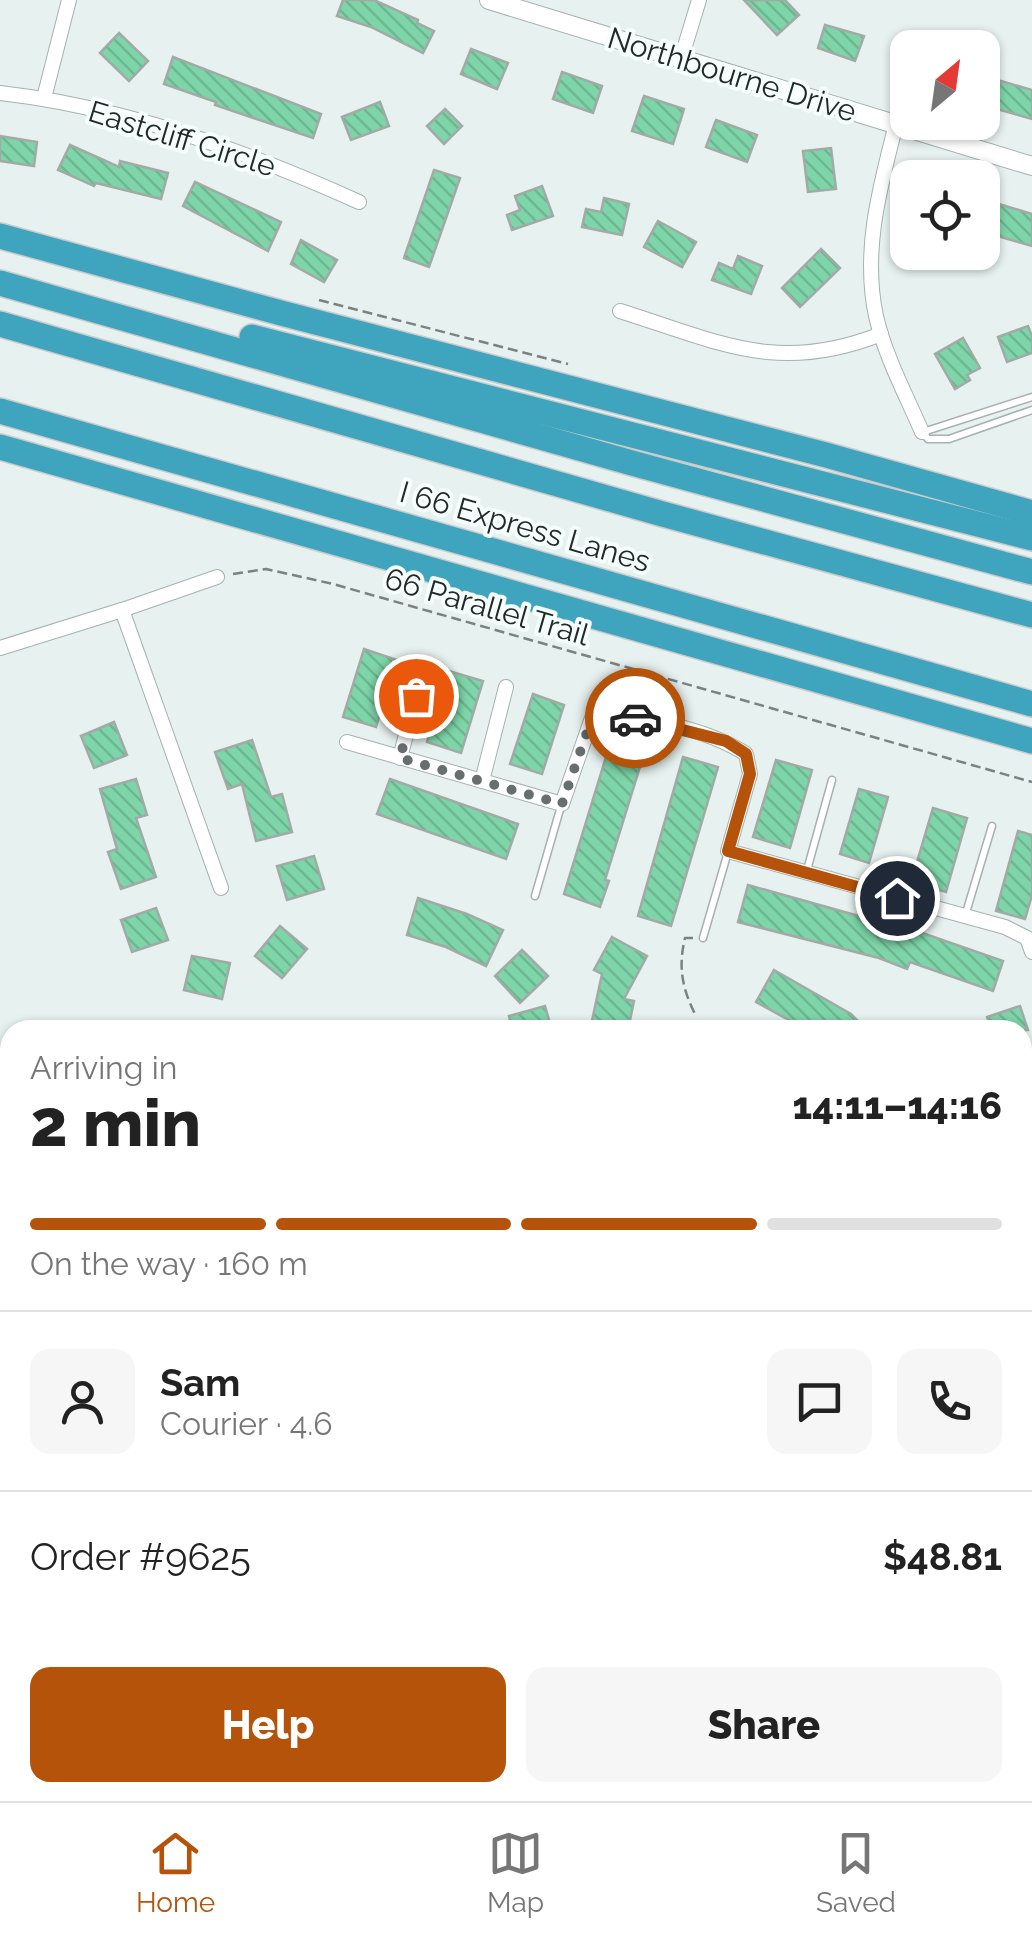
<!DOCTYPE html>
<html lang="en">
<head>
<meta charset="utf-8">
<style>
  :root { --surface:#fff; --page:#f6f6f6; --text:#222; --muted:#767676; --line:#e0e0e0; --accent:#b45309 }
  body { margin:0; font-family:Raleway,sans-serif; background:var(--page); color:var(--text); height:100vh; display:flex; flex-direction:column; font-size:38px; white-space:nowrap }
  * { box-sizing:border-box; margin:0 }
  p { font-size:32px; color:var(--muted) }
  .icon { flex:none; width:55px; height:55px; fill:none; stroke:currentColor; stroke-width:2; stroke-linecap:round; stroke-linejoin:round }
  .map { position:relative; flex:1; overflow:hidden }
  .side { position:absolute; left:0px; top:1020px; width:1032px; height:782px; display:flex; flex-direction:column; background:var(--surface); border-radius:30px 30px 0 0; box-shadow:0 2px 8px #0004 }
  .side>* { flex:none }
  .needle { width:65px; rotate:29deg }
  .controls { position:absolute; left:890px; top:30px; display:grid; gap:20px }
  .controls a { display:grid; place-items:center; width:110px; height:110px; border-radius:20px; background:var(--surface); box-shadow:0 2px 8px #0004; font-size:50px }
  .pin { position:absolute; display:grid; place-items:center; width:85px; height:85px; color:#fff; margin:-42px; border:5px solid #fff; border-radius:50%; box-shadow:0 2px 10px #0007 }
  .courier { position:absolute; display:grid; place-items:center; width:100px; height:100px; margin:-50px; border:8px solid #b45309; border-radius:50%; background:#fff; color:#222; box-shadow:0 2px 12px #0007 }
  .headline em { font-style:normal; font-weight:800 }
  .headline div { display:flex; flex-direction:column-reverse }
  .headline { display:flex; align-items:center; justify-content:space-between; height:170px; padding:0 30px }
  h1 { font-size:65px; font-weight:800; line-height:75px }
  .bar { display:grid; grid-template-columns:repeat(4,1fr); gap:15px 10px; align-content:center; height:120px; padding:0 30px }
  .bar i { height:12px; border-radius:8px; background:var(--line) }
  .bar .selected { background:var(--accent) }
  .bar p { grid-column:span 4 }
  .line { display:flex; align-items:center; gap:25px; padding:0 30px; border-top:2px solid var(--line) }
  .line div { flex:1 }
  .round { display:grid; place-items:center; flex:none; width:105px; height:105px; border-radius:20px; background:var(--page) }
  .primary-button { display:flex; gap:20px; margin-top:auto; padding:20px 30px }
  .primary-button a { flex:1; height:115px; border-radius:20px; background:var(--accent); color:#fff; font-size:40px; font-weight:800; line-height:115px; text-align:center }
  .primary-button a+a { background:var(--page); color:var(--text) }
  .tab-bar { display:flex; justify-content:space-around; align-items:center; height:140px; border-top:2px solid var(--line); background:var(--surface); font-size:28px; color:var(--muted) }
  .tab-bar a { display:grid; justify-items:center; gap:5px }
  .tab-bar .selected { color:var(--accent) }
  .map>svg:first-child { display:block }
  .building { fill:url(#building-back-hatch); stroke:#a2aaa5; stroke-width:2.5 }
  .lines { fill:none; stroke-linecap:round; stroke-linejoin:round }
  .service-casing { stroke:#a7b1b0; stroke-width:9 }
  .minor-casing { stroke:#a7b1b0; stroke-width:16 }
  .tertiary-casing { stroke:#a7b1b0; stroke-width:20 }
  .motorway-casing { stroke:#cacbcb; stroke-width:28 }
  .path { stroke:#7b8281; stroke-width:2.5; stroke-dasharray:10 5; stroke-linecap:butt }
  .service { stroke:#fff; stroke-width:6 }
  .minor { stroke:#fff; stroke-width:14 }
  .tertiary { stroke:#fff; stroke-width:18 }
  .motorway { stroke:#3fa4bd; stroke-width:25 }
  .done { stroke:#676e6d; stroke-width:10; stroke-dasharray:0 18 }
  .route { stroke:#b45309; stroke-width:12 }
  .labels { text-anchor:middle; stroke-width:8; stroke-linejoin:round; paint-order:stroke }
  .street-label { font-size:30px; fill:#232726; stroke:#f3fefd }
</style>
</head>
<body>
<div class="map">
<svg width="1032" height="1801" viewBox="0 0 1032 1801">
  <defs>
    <pattern id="building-back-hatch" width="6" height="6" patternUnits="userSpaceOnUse" patternTransform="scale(2.5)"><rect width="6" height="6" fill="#7ed5a9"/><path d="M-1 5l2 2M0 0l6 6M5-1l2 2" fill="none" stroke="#6db791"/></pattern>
  </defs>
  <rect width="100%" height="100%" fill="#e6f1f0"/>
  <g class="building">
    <path d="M343 0H374L418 20 417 23 434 31 423 53 371 27 337 16Z"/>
    <path d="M744 0H785L799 15 777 35Z"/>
    <path d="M825 25 864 36 855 61 818 48Z"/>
    <path d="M119 33 148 61 129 81 100 53Z"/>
    <path d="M471 49 508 63 497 89 461 74Z"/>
    <path d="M173 57 321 114 313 138 215 105 216 102 164 84Z"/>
    <path d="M562 72 602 86 593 113 553 99Z"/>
    <path d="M1001 81 1032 90V119L993 108Z"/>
    <path d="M644 96 684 109 673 144 632 131Z"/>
    <path d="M380 102 389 126 351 140 342 117Z"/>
    <path d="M445 109 462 126 444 144 427 126Z"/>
    <path d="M716 120 757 135 747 162 706 147Z"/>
    <path d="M0 136 37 142 34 166 0 161Z"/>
    <path d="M70 145 119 167 120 161 168 173 161 199 96 183 94 186 58 170Z"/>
    <path d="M831 148 836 189 808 192 803 151Z"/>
    <path d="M434 170 460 178 429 267 404 258Z"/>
    <path d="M195 182 281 222 268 251 183 206Z"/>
    <path d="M542 186 553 216 512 230 507 215 520 210 515 196Z"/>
    <path d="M604 198 629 204 622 235 582 227 586 209 601 212Z"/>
    <path d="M999 204 1032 214V246L990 234Z"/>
    <path d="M658 221 696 242 682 267 644 247Z"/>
    <path d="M301 240 337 260 324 282 291 264Z"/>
    <path d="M821 249 840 268 800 307 782 288Z"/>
    <path d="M738 256 762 266 751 294 712 280 719 263 733 269Z"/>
    <path d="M1028 326 1032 336V353L1007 362 998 337Z"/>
    <path d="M963 338 980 368 967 375 970 380 955 389 935 354Z"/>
    <path d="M364 649 397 660 376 727 343 717Z"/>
    <path d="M449 671 483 681 461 753 427 742Z"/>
    <path d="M533 694 564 705 542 774 510 764Z"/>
    <path d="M114 722 127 755 94 768 81 736Z"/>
    <path d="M613 734 647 744 605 880 609 881 600 907 564 894Z"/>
    <path d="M252 740 271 797 282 794 292 832 256 841 242 784 228 789 215 752Z"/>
    <path d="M683 757 718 767 671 926 638 916Z"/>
    <path d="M776 760 812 770 790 848 753 837Z"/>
    <path d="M136 779 147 815 136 818 156 877 121 889 108 852 117 849 100 789Z"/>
    <path d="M390 779 518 824 506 859 377 814Z"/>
    <path d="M859 789 888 797 869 863 840 854Z"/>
    <path d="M933 808 967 818 946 892 911 882Z"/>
    <path d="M1018 831 1032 835V895L1025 919 996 911Z"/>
    <path d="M314 856 324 889 287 900 277 866Z"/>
    <path d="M748 885 891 925V922L1003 961 993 991 910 962 907 969 879 958 738 922Z"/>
    <path d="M418 898 467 914 503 930 486 966 446 947 407 935Z"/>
    <path d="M156 908 168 940 132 952 121 920Z"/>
    <path d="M280 926 307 949 282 978 255 956Z"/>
    <path d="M612 937 647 956 624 999 634 1001 628 1030H590L602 974 594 970Z"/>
    <path d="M522 950 548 976 520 1003 495 976Z"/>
    <path d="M192 956 230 963 222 999 184 990Z"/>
    <path d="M774 970 851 1014 867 1030H795L798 1025 756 1002Z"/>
    <path d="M545 1006 552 1030H512L509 1016Z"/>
    <path d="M1020 1006 1028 1030H992L987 1017Z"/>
  </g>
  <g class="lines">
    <g class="service-casing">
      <g id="service">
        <path d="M922 432 928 439H949L1032 410"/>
        <path d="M923 432 1032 397"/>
        <path d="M807 870 832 780"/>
        <path d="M535 896 561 806"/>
        <path d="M965 916 992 826"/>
        <path d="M703 938 728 852"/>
      </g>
    </g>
    <g class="minor-casing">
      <g id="minor">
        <path d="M681 59 699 0"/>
        <path d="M0 93C123 107 247 151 359 202"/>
        <path d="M44 98 69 0"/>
        <path d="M896 124C880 187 862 251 876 316 885 356 906 395 922 432"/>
        <path d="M620 311C719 342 778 375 881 334"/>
        <path d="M122 610 221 888"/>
        <path d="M0 648 122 610 217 577"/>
        <path d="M347 742 562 804 592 718C636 712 709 730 746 754L750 774 728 851 1005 927 1027 938 1032 952"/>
        <path d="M400 758 424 665"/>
        <path d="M482 781 506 687"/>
        <path d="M703 1029 707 1030"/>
        <path d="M1022 1424 1032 1452"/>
        <path d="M0 1602 10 1598"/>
        <path d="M1022 1709 1032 1706"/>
        <path d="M949 1792 952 1801"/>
        <path d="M803 1801 823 1792"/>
        <path d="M875 1801 893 1792"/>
      </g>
    </g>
    <g class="tertiary-casing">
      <path id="tertiary" d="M489 0 1032 166"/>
    </g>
    <g class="motorway-casing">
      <g id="motorway">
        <path d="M0 236 281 313 826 455 1032 513"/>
        <path d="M0 283 632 463 1032 572"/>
        <path d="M0 324 659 513 1032 615"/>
        <path d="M252 337 1032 538"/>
        <path d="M0 411 1032 704"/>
        <path d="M0 447 1032 741"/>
      </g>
    </g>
    <g class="path">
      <path d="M319 300 568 364"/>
      <path d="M233 574 266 569 333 584 1032 782"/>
      <path d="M693 938H685C678 967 682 988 695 1014"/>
    </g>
    <use href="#service" class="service"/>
    <use href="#minor" class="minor"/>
    <use href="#tertiary" class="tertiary"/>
    <use href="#motorway" class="motorway"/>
  </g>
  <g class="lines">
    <path class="done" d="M416 696 400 758 562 804 592 718 620 714 635 718"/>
    <path class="route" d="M635 718 726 741 746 754 750 774 728 851 897 898"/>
  </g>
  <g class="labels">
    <g class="street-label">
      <text transform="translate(732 75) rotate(17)" y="10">Northbourne Drive</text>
      <text transform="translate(182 139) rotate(17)" y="10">Eastcliff Circle</text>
      <text transform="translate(525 527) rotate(16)" y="10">I 66 Express Lanes</text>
      <text transform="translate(487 607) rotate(16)" y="10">66 Parallel Trail</text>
    </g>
  </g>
</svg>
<div class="controls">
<a><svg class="needle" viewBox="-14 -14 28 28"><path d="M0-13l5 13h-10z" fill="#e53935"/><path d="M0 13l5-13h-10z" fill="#767676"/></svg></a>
<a><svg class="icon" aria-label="locate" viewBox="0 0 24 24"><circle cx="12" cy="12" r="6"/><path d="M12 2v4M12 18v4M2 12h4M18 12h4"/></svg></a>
</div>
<div class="pin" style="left:416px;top:696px;background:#ea580c"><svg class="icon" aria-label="bag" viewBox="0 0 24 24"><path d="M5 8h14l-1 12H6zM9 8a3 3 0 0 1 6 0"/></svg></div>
<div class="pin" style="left:897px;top:898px;background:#1f2937"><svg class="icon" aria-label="home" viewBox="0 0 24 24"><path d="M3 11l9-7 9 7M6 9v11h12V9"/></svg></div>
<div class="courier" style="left:635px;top:718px"><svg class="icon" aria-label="car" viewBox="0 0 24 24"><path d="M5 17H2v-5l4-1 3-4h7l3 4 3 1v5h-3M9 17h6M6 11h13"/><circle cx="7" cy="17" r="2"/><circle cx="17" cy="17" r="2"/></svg></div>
<section class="side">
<div class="headline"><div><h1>2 min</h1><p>Arriving in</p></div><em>14:11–14:16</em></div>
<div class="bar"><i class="selected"></i><i class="selected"></i><i class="selected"></i><i></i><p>On the way · 160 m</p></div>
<div class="line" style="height:180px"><a class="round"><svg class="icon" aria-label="person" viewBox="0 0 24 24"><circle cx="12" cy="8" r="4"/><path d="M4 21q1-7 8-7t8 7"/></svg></a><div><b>Sam</b><p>Courier · 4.6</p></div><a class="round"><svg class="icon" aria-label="chat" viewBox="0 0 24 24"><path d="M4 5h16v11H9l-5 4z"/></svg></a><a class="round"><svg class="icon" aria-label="phone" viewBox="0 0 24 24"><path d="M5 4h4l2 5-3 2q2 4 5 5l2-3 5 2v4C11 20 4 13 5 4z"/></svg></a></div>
<div class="line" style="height:130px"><div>Order #9625</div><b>$48.81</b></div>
<div class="primary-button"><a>Help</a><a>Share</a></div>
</section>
</div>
<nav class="tab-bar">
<a class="selected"><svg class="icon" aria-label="home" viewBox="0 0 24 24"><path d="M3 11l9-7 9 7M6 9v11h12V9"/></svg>Home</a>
<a><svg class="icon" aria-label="map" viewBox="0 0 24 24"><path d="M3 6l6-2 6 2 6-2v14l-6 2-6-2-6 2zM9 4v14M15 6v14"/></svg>Map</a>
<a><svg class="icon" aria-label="saved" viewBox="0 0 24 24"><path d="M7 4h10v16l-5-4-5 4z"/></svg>Saved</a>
</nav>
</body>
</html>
